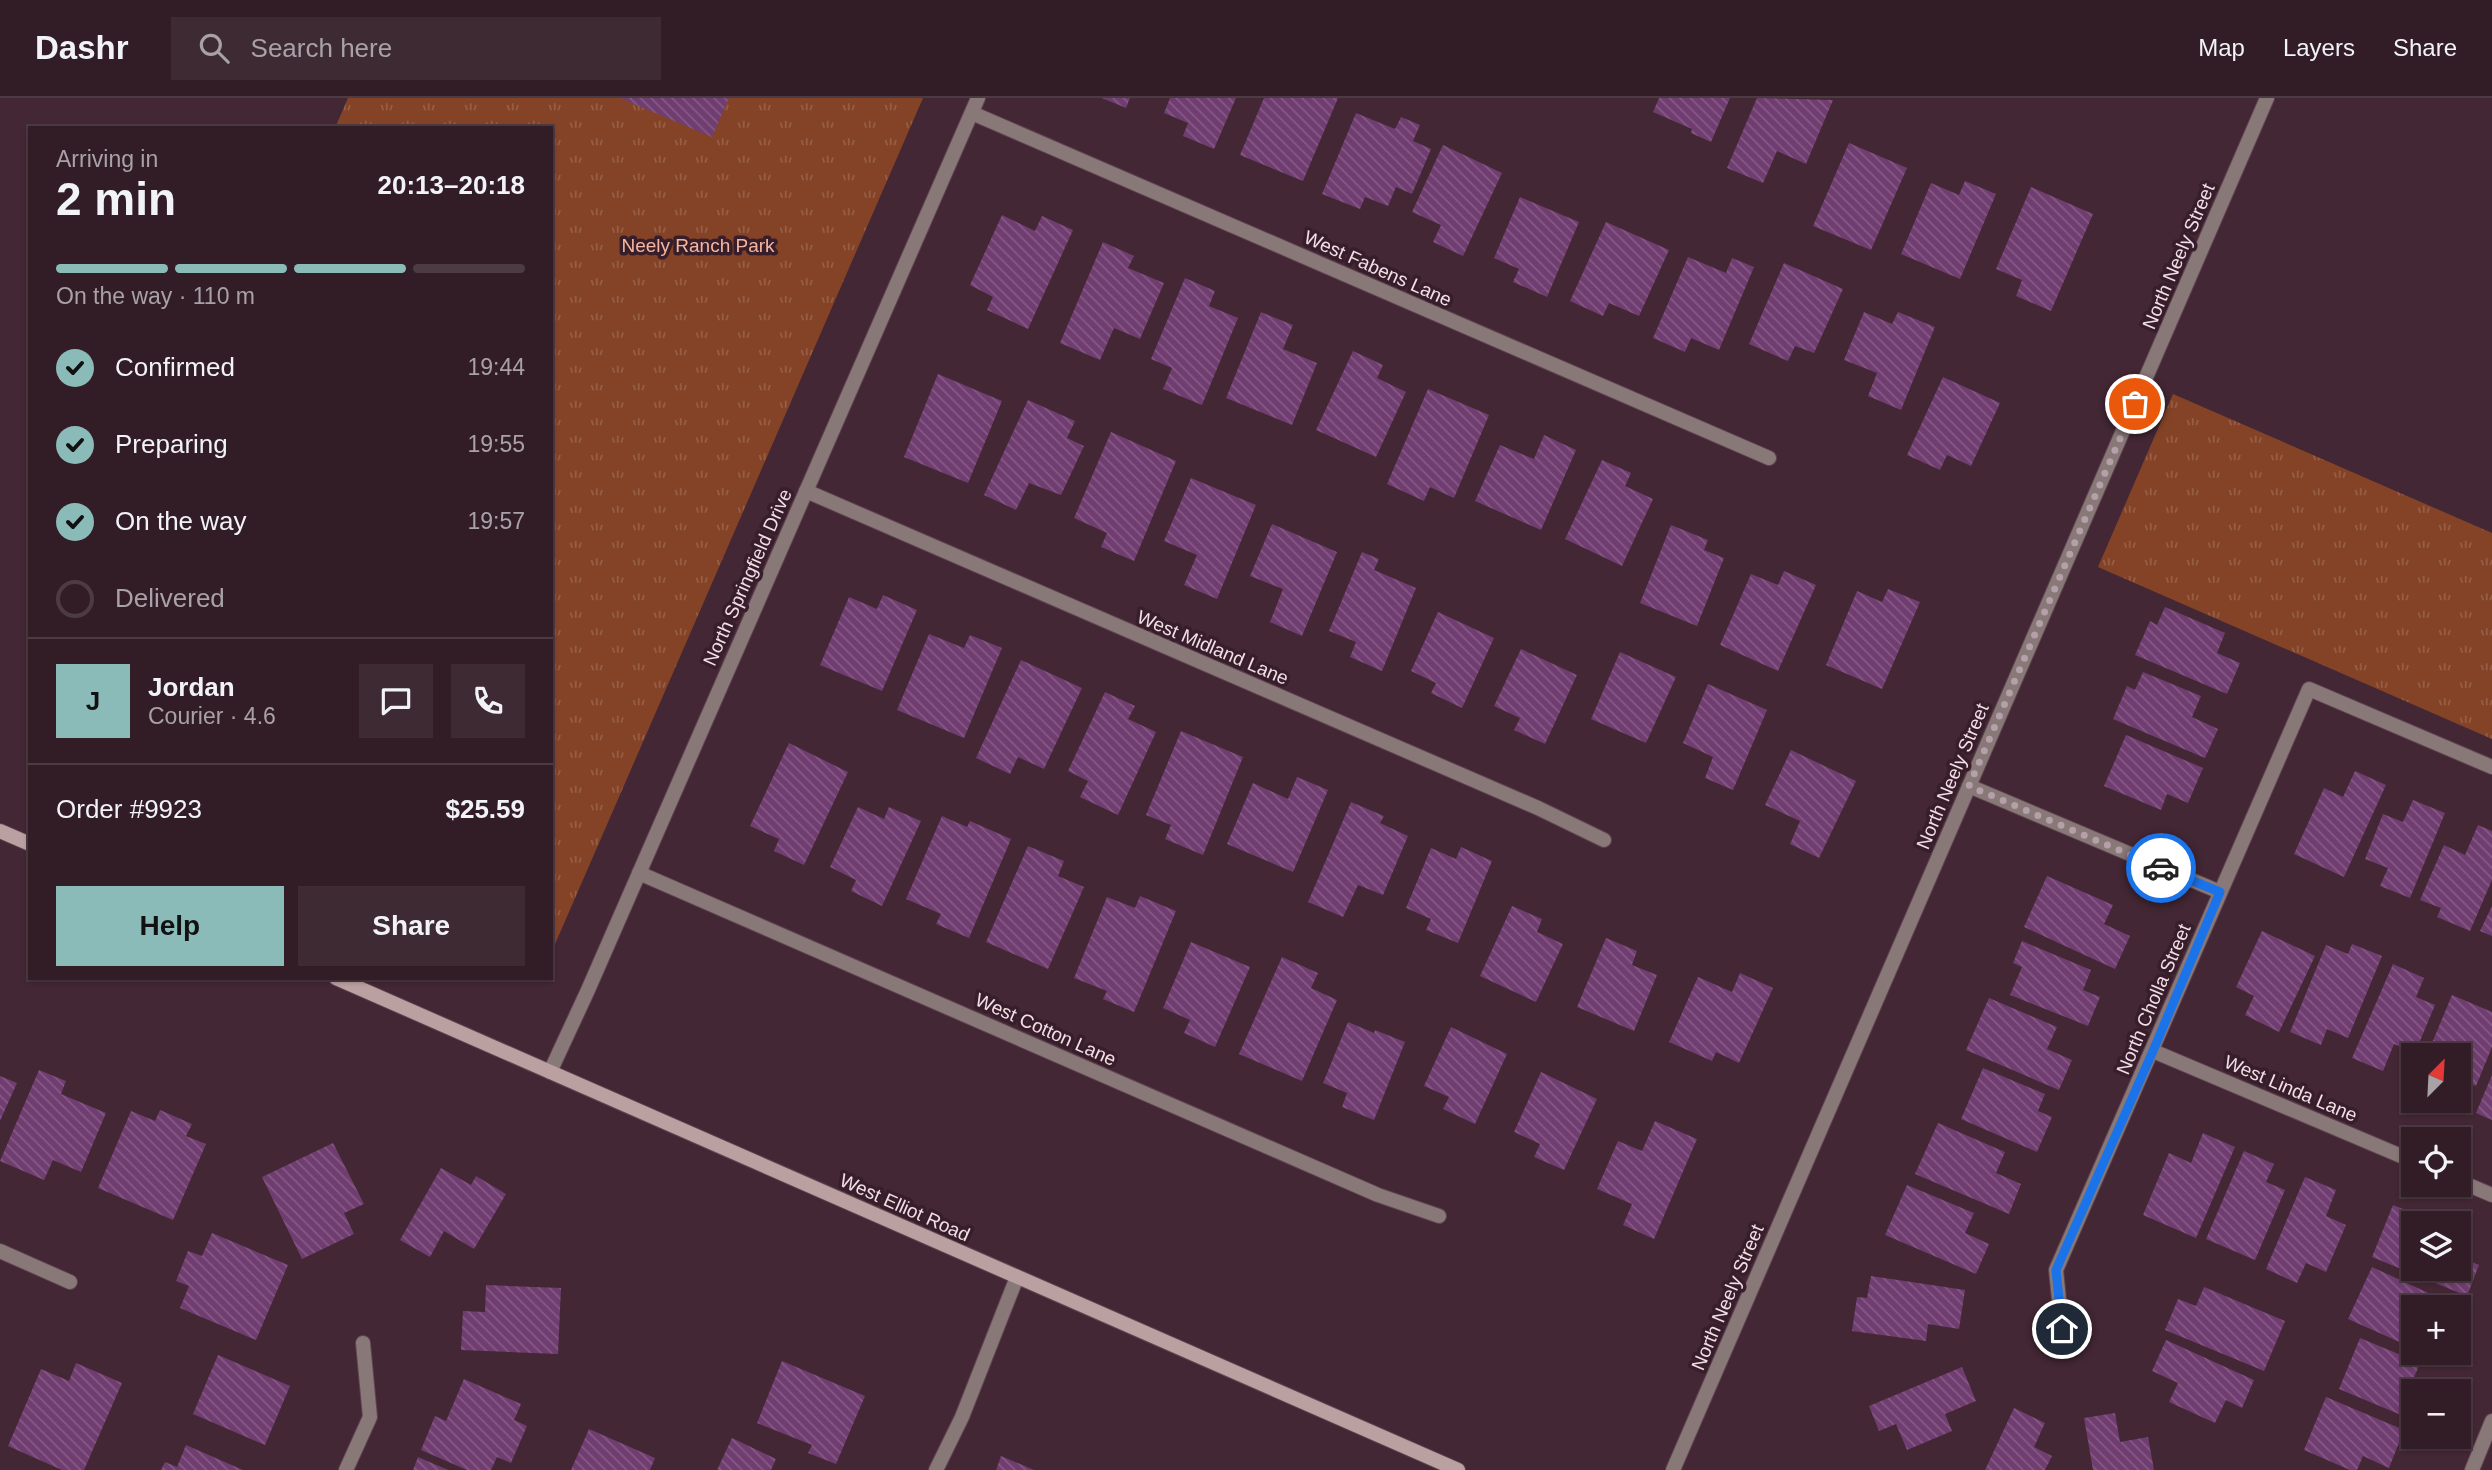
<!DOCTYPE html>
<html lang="en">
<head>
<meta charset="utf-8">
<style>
  :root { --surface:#321d27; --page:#3d2a33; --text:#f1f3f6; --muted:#a8a2a7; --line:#4d3b44; --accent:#8bbbb9 }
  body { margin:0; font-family:Arial,sans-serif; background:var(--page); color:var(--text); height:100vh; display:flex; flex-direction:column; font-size:26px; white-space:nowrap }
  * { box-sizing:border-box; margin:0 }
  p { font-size:23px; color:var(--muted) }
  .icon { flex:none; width:38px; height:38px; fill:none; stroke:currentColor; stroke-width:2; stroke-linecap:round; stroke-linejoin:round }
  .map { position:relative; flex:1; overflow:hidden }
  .side { position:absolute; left:28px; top:28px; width:525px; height:854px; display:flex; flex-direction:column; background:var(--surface); border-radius:0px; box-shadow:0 2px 5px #0004,0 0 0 2px var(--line) }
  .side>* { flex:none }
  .needle { width:46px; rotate:24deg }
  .fabs { position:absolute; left:2401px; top:945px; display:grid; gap:14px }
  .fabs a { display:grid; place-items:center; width:70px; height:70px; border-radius:0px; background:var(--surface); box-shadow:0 2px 5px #0004,0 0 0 2px var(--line); font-size:35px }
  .pin { position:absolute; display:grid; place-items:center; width:60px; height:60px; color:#fff; margin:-30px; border:4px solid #fff; border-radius:50%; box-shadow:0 2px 7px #0007 }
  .courier { position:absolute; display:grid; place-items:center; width:70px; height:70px; margin:-35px; border:5px solid #1a73e8; border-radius:50%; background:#fff; color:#222; box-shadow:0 2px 9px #0007 }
  .overview em { font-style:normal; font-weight:700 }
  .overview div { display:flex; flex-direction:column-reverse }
  .overview { display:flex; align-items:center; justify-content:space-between; height:119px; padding:0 28px }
  h1 { font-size:46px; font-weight:700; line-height:52px }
  .bar { display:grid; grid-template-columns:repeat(4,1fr); gap:10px 7px; align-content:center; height:84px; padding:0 28px }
  .bar i { height:9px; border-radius:5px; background:var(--line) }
  .bar .current { background:var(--accent) }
  .bar p { grid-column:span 4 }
  .line { display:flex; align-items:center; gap:18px; padding:0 28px; border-top:2px solid var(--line) }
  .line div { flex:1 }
  .round { display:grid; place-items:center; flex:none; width:74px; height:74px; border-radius:0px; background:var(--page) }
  ol { padding:0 28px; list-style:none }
  li { display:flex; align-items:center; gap:21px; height:77px }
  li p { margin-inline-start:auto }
  li .icon { padding:7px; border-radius:50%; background:var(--accent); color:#111; stroke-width:4 }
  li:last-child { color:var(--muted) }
  li i { width:38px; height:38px; border:4px solid var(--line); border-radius:50% }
  .primary-button { display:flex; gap:14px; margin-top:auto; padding:14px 28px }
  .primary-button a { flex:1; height:80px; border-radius:0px; background:var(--accent); color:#111; font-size:28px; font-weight:700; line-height:80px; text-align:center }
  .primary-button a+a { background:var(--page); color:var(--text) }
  header { display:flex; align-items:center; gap:42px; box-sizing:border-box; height:98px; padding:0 35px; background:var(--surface); border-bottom:2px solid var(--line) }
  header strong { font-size:33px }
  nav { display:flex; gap:38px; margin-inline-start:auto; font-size:24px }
  .search { width:490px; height:63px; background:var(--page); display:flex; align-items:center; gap:18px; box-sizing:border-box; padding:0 24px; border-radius:0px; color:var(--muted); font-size:26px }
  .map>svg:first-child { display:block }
  .park { fill:url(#park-tufts) }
  .building { fill:url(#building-back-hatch) }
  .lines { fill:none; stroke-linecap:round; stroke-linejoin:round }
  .minor-casing { stroke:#5f4450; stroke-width:16 }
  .tertiary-casing { stroke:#5f4450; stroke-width:16 }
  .secondary-casing { stroke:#5f4450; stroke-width:16 }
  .minor { stroke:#887878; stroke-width:14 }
  .tertiary { stroke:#887878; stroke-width:14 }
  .secondary { stroke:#baa0a0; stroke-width:14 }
  .done { stroke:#b59fa8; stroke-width:7; stroke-dasharray:0 12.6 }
  .route { stroke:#1a73e8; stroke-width:9 }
  .labels { text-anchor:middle; stroke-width:7; stroke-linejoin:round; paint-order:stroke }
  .park-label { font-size:19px; fill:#f4b79e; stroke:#381e2a }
  .street-label { font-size:19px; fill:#f2dfe6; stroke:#381e2a }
</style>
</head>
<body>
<header>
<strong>Dashr</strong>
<div class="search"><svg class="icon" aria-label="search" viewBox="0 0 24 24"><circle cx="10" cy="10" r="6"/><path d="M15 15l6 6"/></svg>Search here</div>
<nav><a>Map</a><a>Layers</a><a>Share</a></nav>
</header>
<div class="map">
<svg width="2492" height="1372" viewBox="0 0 2492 1372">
  <defs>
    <pattern id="park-tufts" width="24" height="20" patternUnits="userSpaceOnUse" patternTransform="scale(1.75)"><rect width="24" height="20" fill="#844327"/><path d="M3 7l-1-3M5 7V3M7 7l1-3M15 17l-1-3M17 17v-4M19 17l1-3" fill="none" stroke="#965e46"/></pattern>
    <pattern id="building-back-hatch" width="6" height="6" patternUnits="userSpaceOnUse" patternTransform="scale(1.75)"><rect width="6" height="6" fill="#703d71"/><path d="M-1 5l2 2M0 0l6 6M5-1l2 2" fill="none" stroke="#855985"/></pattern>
  </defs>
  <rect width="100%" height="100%" fill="#432734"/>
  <g class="park">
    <path d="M348 0H923L552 853 551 30H335Z"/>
    <path d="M2173 296 2492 435V641L2098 469Z"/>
  </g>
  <g class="building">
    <path d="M620 0H729L712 39Z"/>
    <path d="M1102 0H1130L1126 10Z"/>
    <path d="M1170 0H1236L1214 51 1183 38 1188 25 1164 15Z"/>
    <path d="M1264 0H1338L1303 83 1240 57Z"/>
    <path d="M1659 0H1730L1711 44 1691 35 1692 31 1653 14Z"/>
    <path d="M1757 0 1833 2 1806 66 1777 53 1763 85 1727 70Z"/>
    <path d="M1356 15 1395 31 1401 19 1420 27 1413 43 1431 51 1412 96 1396 89 1388 108 1365 99 1360 111 1322 96Z"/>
    <path d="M1849 45 1907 70 1871 152 1813 128Z"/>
    <path d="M1443 47 1502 75 1463 158 1433 144 1441 127 1412 114Z"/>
    <path d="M1965 83 1996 96 1960 181 1901 156 1931 85 1959 97Z"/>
    <path d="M2031 89 2093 116 2051 213 2016 198 2022 182 1996 171Z"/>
    <path d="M1520 99 1579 124 1547 199 1513 184 1519 171 1494 160Z"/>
    <path d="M1002 117 1035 133 1042 118 1073 132 1028 231 987 212 993 199 970 187Z"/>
    <path d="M1606 124 1669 152 1639 218 1609 205 1603 218 1570 203Z"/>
    <path d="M1103 144 1134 158 1128 170 1164 185 1140 241 1114 230 1100 262 1060 245Z"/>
    <path d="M1688 159 1726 175 1732 160 1754 169 1719 252 1691 240 1685 254 1653 240Z"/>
    <path d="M1784 165 1843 191 1814 255 1795 248 1788 263 1749 246Z"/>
    <path d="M1185 180 1215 193 1209 208 1238 220 1202 307 1163 291 1172 270 1151 261Z"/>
    <path d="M1261 214 1293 227 1283 251 1317 265 1292 327 1226 300Z"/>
    <path d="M1864 214 1892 226 1898 214 1935 229 1901 312 1868 298 1877 275 1844 262Z"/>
    <path d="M1353 253 1383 267 1377 280 1406 294 1376 359 1316 332Z"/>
    <path d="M938 276 1002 303 968 385 904 359Z"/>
    <path d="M1943 279 2000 305 1971 368 1947 357 1940 372 1907 357Z"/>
    <path d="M1428 291 1489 317 1454 400 1430 389 1424 403 1387 386Z"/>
    <path d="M1028 302 1075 323 1067 340 1084 348 1061 397 1029 385 1016 412 984 397Z"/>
    <path d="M1111 334 1176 363 1134 463 1101 449 1107 435 1074 420Z"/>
    <path d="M1544 337 1576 352 1541 432 1475 403 1500 347 1534 361Z"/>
    <path d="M1602 362 1631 375 1625 388 1653 401 1622 468 1565 441Z"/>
    <path d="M1191 380 1256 407 1217 501 1184 487 1197 457 1164 443Z"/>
    <path d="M1272 426 1337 454 1302 538 1270 524 1283 491 1250 478Z"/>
    <path d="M1671 427 1708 442 1704 452 1724 460 1697 528 1640 505Z"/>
    <path d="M1362 454 1379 461 1374 472 1416 490 1382 573 1350 559 1356 544 1329 533Z"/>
    <path d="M1784 473 1816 487 1778 573 1720 547 1751 476 1778 487Z"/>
    <path d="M1888 491 1920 504 1882 591 1826 567 1857 493 1882 504Z"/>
    <path d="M883 497 917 512 882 593 820 567 849 499 877 511Z"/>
    <path d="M2165 509 2225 535 2217 555 2240 565 2227 596 2135 557 2150 523 2157 527Z"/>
    <path d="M1438 514 1494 540 1462 610 1431 595 1436 585 1411 573Z"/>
    <path d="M929 536 964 550 970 537 1002 550 964 640 897 612Z"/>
    <path d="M1521 551 1577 577 1545 646 1514 632 1520 620 1494 608Z"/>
    <path d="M1620 554 1676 579 1646 645 1591 621Z"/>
    <path d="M1021 562 1082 590 1044 671 1018 659 1010 676 976 660Z"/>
    <path d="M2143 574 2201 598 2192 619 2218 631 2205 660 2113 621 2127 588 2135 592Z"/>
    <path d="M1708 586 1767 612 1733 692 1705 680 1713 659 1683 645Z"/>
    <path d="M1105 594 1135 608 1128 621 1156 634 1118 717 1080 699 1088 683 1068 673Z"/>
    <path d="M1181 633 1243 659 1203 757 1165 741 1171 727 1146 717Z"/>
    <path d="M2126 637 2203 670 2188 705 2167 696 2161 712 2104 688Z"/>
    <path d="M789 645 848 674 804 767 774 753 779 741 750 728Z"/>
    <path d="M1791 652 1856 683 1819 760 1790 746 1800 723 1765 707Z"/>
    <path d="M2355 673 2386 687 2344 779 2294 756 2324 690 2343 699Z"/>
    <path d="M1297 679 1328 692 1293 774 1227 746 1253 685 1288 701Z"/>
    <path d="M2413 702 2445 715 2410 800 2380 788 2388 770 2365 761 2383 716 2403 724Z"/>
    <path d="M1351 704 1384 718 1380 725 1408 738 1383 797 1358 787 1343 819 1308 804Z"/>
    <path d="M858 709 884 721 889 709 921 723 882 808 851 793 856 782 830 769Z"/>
    <path d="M942 718 967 729 970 723 1011 741 969 840 936 826 941 816 906 801Z"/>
    <path d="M2478 727 2492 733V782L2470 833 2437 819 2441 810 2420 802 2444 747 2465 757Z"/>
    <path d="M1028 748 1064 763 1058 778 1084 789 1048 871 986 844Z"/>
    <path d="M1461 749 1492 763 1458 845 1426 832 1431 821 1406 810 1431 750 1456 761Z"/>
    <path d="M2047 778 2113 807 2104 826 2130 838 2115 871 2024 829Z"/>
    <path d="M1140 798 1176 813 1134 914 1103 901 1107 893 1074 880 1107 799 1135 810Z"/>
    <path d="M1512 808 1542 821 1537 834 1563 846 1536 904 1480 878Z"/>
    <path d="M2492 808V838L2480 833Z"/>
    <path d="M2262 833 2315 858 2279 934 2245 917 2254 898 2236 889Z"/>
    <path d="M1606 840 1637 853 1632 867 1657 877 1634 933 1577 909Z"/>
    <path d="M2022 843 2091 872 2083 892 2100 899 2088 928 2010 897 2022 869 2013 865Z"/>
    <path d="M1191 844 1250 869 1215 949 1184 935 1190 922 1163 910Z"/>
    <path d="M2352 846 2382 858 2348 940 2327 931 2321 947 2290 934 2326 847 2348 856Z"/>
    <path d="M1282 859 1318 875 1311 890 1337 902 1302 983 1239 956Z"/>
    <path d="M2393 866 2424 880 2416 899 2435 907 2415 955 2394 946 2383 973 2352 960Z"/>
    <path d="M1740 875 1773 890 1739 965 1716 954 1712 963 1669 944 1698 879 1732 894Z"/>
    <path d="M2452 897 2492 914V949L2476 988 2459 981V957H2427Z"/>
    <path d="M1989 900 2057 929 2047 951 2072 962 2059 992 1966 952Z"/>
    <path d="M1348 924 1374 935 1375 932 1405 944 1374 1022 1342 1009 1347 995 1323 985Z"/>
    <path d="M1451 929 1507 956 1475 1026 1443 1011 1449 999 1424 988Z"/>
    <path d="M1983 970 2045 996 2038 1013 2052 1019 2037 1054 1961 1021Z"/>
    <path d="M39 972 66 983 61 996 106 1015 81 1074 53 1062 44 1082 0 1063Z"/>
    <path d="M1541 974 1597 1001 1564 1072 1534 1059 1540 1046 1514 1034Z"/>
    <path d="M2492 977V1022L2476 1015Z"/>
    <path d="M0 978 17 985 0 1023Z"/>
    <path d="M160 1012 192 1026 186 1038 206 1046 173 1122 98 1090 131 1013 155 1023Z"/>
    <path d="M1655 1023 1697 1041 1654 1141 1623 1127 1632 1106 1597 1091 1618 1043 1642 1053Z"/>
    <path d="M1938 1025 2005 1054 1996 1075 2021 1086 2009 1116 1915 1076Z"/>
    <path d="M2203 1035 2235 1049 2196 1140 2143 1117 2169 1055 2191 1065Z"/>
    <path d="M333 1045 364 1106 344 1115 354 1136 302 1161 262 1079Z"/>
    <path d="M2244 1053 2274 1066 2266 1084 2285 1092 2255 1162 2206 1141Z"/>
    <path d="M441 1070 471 1087 476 1078 506 1096 474 1151 444 1133 430 1159 400 1142Z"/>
    <path d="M2305 1079 2336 1092 2326 1118 2346 1127 2326 1174 2306 1165 2297 1185 2266 1171Z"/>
    <path d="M1907 1087 1974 1115 1965 1135 1989 1146 1976 1176 1885 1137Z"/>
    <path d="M2393 1107 2438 1125H2413V1171H2459V1134L2469 1138 2460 1159 2479 1167 2467 1198 2372 1159Z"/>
    <path d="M212 1135 288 1167 256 1242 180 1210 189 1188 176 1183 188 1153 202 1158Z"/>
    <path d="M2372 1169 2437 1199 2432 1209H2413V1250L2348 1221Z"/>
    <path d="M1871 1178 1965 1192 1959 1231 1928 1226 1926 1243 1852 1233 1857 1199 1867 1200Z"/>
    <path d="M486 1187 561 1190 558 1256 461 1252 463 1213 485 1214Z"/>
    <path d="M2204 1189 2285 1223 2264 1273 2165 1232 2178 1201 2196 1208Z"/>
    <path d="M2360 1240 2420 1265 2412 1284 2429 1291 2428 1293H2413V1322L2339 1291Z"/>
    <path d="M2166 1242 2254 1282 2242 1310 2226 1302 2215 1325 2169 1304 2178 1285 2152 1273Z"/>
    <path d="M2423 1255H2442L2438 1262Z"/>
    <path d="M218 1257 290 1288 265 1347 193 1316Z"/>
    <path d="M782 1263 865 1298 836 1366 808 1355 812 1347 757 1325Z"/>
    <path d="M76 1265 122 1285 84 1372H62L8 1348 41 1271 69 1283Z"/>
    <path d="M1962 1269 1976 1303 1945 1316 1952 1333 1907 1352 1896 1326 1879 1333 1869 1308Z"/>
    <path d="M464 1281 521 1306 514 1322 527 1328 511 1365 497 1359 491 1372H467L421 1352 435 1318 446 1323Z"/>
    <path d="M2326 1299 2404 1332 2389 1370 2363 1358 2357 1372H2350L2304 1352Z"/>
    <path d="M2014 1310 2045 1325 2034 1349 2052 1358 2045 1372H1985Z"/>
    <path d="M2115 1315 2120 1344 2148 1339 2154 1372H2093L2084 1320Z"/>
    <path d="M589 1331 655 1360 650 1372H571Z"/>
    <path d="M732 1340 776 1361 771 1372H717Z"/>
    <path d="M186 1347 243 1372H161L165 1364 177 1369Z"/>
    <path d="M1001 1358 1034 1372H996Z"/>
    <path d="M418 1359 448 1372H413Z"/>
  </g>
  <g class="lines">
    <g class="minor-casing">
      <g id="minor">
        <path d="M972 15 1769 360"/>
        <path d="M806 393 1538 710 1604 742"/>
        <path d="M1969 688 2220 794"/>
        <path d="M639 775 1378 1097 1439 1118"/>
        <path d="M2153 953 2413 1063"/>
        <path d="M550 974 588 892 978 0"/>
        <path d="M2459 1083 2492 1097"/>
        <path d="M0 1153 70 1184"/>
        <path d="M2062 1231 2056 1172 2309 591 2492 669"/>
        <path d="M346 1372 370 1319 363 1245"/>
        <path d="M936 1372 962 1319 1017 1179"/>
        <path d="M2472 1372 2492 1323"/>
      </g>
    </g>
    <g class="tertiary-casing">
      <path id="tertiary" d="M1673 1372 2267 0"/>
    </g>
    <g class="secondary-casing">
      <g id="secondary">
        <path d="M0 733 30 746"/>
        <path d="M336 880 1458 1372"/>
      </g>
    </g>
    <use href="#minor" class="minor"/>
    <use href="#tertiary" class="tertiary"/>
    <use href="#secondary" class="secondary"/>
  </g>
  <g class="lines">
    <path class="done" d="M2135 306 1969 688 2161 770"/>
    <path class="route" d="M2062 1231 2056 1172 2153 953 2220 794 2161 770"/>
  </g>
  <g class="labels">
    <g class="park-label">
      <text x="698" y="154">Neely Ranch Park</text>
    </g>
    <g class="street-label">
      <text transform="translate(2178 158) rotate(-67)" y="7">North Neely Street</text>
      <text transform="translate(1378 170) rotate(24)" y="7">West Fabens Lane</text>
      <text transform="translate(747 479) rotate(-66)" y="7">North Springfield Drive</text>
      <text transform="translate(1213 549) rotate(23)" y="7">West Midland Lane</text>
      <text transform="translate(1952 678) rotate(-67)" y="7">North Neely Street</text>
      <text transform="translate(2153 901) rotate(-67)" y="7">North Cholla Street</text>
      <text transform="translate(1046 931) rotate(24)" y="7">West Cotton Lane</text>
      <text transform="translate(2291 990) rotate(23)" y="7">West Linda Lane</text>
      <text transform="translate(905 1109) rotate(24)" y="7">West Elliot Road</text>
      <text transform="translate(1727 1199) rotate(-67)" y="7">North Neely Street</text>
    </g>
  </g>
</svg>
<div class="fabs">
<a><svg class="needle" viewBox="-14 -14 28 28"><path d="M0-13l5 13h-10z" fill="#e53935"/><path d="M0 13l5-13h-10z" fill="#a8a2a7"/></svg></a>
<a><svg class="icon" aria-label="locate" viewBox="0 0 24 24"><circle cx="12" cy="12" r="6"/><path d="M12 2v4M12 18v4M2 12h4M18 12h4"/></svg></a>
<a><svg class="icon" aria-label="layers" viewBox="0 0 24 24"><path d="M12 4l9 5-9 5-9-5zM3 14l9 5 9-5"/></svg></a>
<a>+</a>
<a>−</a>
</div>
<div class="pin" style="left:2135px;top:306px;background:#ea580c"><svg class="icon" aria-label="bag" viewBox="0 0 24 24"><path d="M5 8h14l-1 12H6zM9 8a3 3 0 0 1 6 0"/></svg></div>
<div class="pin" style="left:2062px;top:1231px;background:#1f2937"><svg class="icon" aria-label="home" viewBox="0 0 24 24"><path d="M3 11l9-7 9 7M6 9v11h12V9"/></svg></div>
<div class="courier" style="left:2161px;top:770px"><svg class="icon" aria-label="car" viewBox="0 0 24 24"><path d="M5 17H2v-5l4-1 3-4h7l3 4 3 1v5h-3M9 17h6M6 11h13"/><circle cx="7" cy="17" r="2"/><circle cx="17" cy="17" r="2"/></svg></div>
<section class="side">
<div class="overview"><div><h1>2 min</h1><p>Arriving in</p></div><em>20:13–20:18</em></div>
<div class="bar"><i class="current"></i><i class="current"></i><i class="current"></i><i></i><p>On the way · 110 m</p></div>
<ol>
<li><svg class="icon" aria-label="check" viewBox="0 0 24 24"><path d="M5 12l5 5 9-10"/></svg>Confirmed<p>19:44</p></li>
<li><svg class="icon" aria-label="check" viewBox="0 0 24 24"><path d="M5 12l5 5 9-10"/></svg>Preparing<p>19:55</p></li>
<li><svg class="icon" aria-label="check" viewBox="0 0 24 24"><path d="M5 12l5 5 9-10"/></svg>On the way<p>19:57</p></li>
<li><i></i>Delivered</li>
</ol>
<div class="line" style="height:126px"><b class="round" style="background:var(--accent);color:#111">J</b><div><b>Jordan</b><p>Courier · 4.6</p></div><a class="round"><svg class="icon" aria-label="chat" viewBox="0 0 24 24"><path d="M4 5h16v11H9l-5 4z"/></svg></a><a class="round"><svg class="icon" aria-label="phone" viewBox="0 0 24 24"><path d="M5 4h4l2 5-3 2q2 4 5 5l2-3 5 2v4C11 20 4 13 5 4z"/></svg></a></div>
<div class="line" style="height:91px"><div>Order #9923</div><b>$25.59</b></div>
<div class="primary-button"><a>Help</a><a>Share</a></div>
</section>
</div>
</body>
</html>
